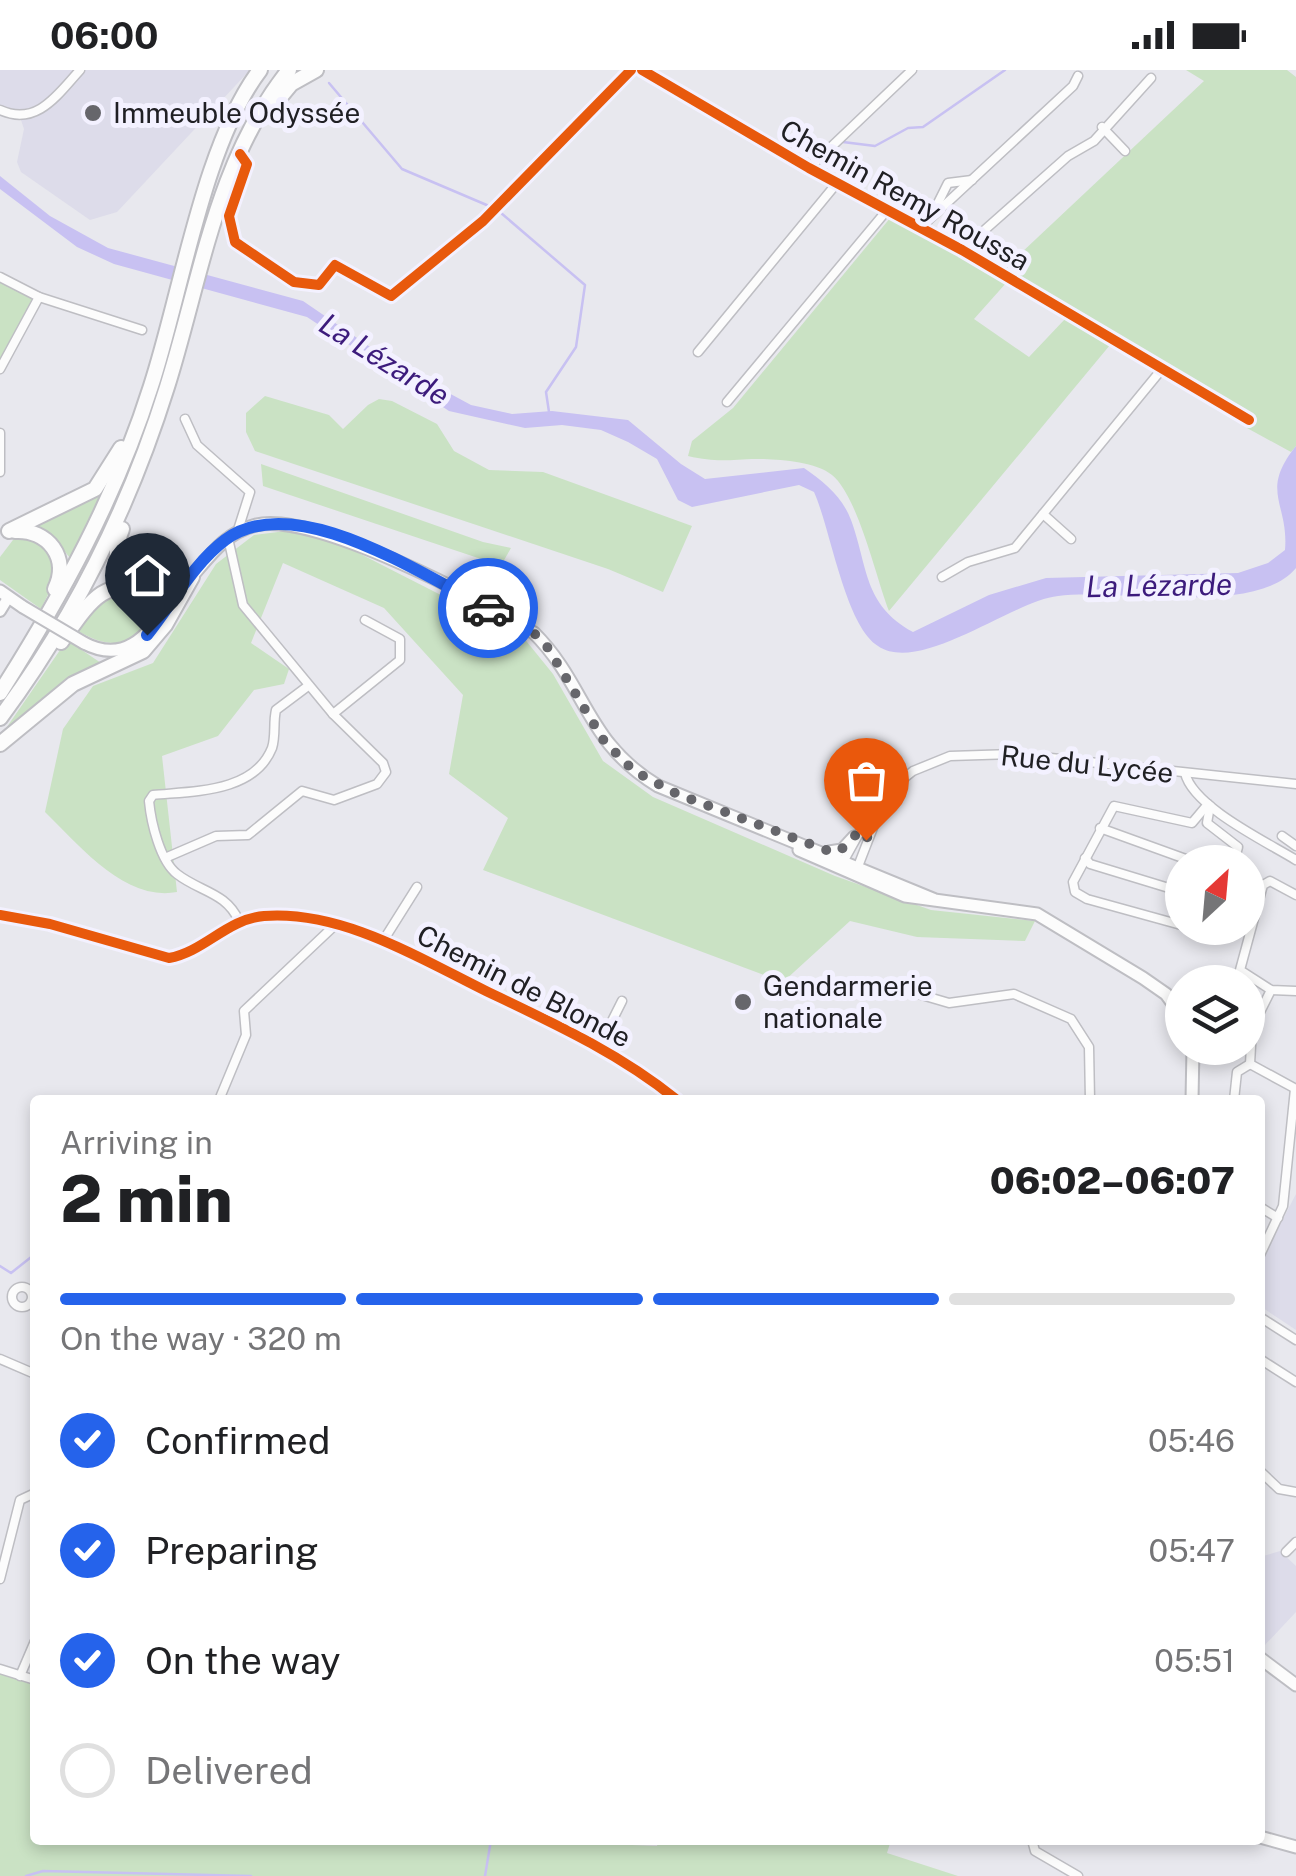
<!DOCTYPE html>
<html lang="en">
<head>
<meta charset="utf-8">
<style>
  :root { --surface:#fff; --page:#f2f2f2; --text:#202124; --muted:#757577; --line:#e0e0e0; --accent:#2563eb }
  body { margin:0; font-family:"Public Sans",sans-serif; background:var(--page); color:var(--text); height:100vh; display:flex; flex-direction:column; font-size:38px; white-space:nowrap }
  * { box-sizing:border-box; margin:0 }
  p { font-size:32px; color:var(--muted) }
  .icon { flex:none; width:55px; height:55px; fill:none; stroke:currentColor; stroke-width:2; stroke-linecap:round; stroke-linejoin:round }
  .map { position:relative; flex:1; overflow:hidden }
  .side { position:absolute; left:30px; top:1025px; width:1235px; height:750px; display:flex; flex-direction:column; background:var(--surface); border-radius:10px; box-shadow:0 5px 15px #0003 }
  .side>* { flex:none }
  .needle { width:65px; rotate:26deg }
  .tools { position:absolute; left:1165px; top:775px; display:grid; gap:20px }
  .tools a { display:grid; place-items:center; width:100px; height:100px; border-radius:50%; background:var(--surface); box-shadow:0 5px 15px #0003; font-size:50px }
  .pin { position:absolute; display:grid; place-items:center; width:85px; height:85px; color:#fff; margin:-102px -42px; border-radius:50% 50% 50% 0; rotate:-45deg; box-shadow:0 0 10px #0007 }
  .pin .icon { rotate:45deg }
  .courier { position:absolute; display:grid; place-items:center; width:100px; height:100px; margin:-50px; border:8px solid #2563eb; border-radius:50%; background:#fff; color:#222; box-shadow:0 2px 12px #0007 }
  .summary em { font-style:normal; font-weight:800 }
  .summary div { display:flex; flex-direction:column-reverse }
  .summary { display:flex; align-items:center; justify-content:space-between; height:170px; padding:0 30px }
  h1 { font-size:65px; font-weight:800; line-height:75px }
  .bar { display:grid; grid-template-columns:repeat(4,1fr); gap:15px 10px; align-content:center; height:120px; padding:0 30px }
  .bar i { height:12px; border-radius:8px; background:var(--line) }
  .bar .active { background:var(--accent) }
  .bar p { grid-column:span 4 }
  ol { padding:0 30px; list-style:none }
  li { display:flex; align-items:center; gap:30px; height:110px }
  li p { margin-inline-start:auto }
  li .icon { padding:10px; border-radius:50%; background:var(--accent); color:#fff; stroke-width:4 }
  li:last-child { color:var(--muted) }
  li i { width:55px; height:55px; border:5px solid var(--line); border-radius:50% }
  .status { display:flex; justify-content:space-between; align-items:center; height:70px; padding:0 50px; background:var(--surface); direction:ltr }
  .status svg { height:28px; fill:currentColor }
  .map>svg:first-child { display:block }
  .built { fill:#dddcea }
  .green { fill:#cae2c4 }
  .water { fill:#c8c1f2 }
  .lines { fill:none; stroke-linecap:round; stroke-linejoin:round }
  .stream { stroke:#c8c1f2; stroke-width:2.5 }
  .street-casing { stroke:#bebec3; stroke-width:11 }
  .secondary-casing { stroke:#bebec3; stroke-width:14 }
  .primary-casing { stroke:#bebec3; stroke-width:15 }
  .highway-casing { stroke:#bebec3; stroke-width:18 }
  .street { stroke:#fcfcfc; stroke-width:8 }
  .secondary { stroke:#fcfcfc; stroke-width:10 }
  .primary { stroke:#fcfcfc; stroke-width:11 }
  .highway { stroke:#fcfcfc; stroke-width:14 }
  .primary-bridge-casing { stroke:#bebec3; stroke-width:15; stroke-linecap:butt }
  .primary-bridge { stroke:#fcfcfc; stroke-width:11 }
  .cycleway-casing { stroke:#f3f1ff; stroke-width:16 }
  .cycleway { stroke:#e8590c; stroke-width:10 }
  .done { stroke:#66666b; stroke-width:10; stroke-dasharray:0 18 }
  .route { stroke:#2563eb; stroke-width:12 }
  .poi-dot { fill:#66666b; stroke:#f3f1ff; stroke-width:4 }
  .labels { text-anchor:middle; stroke-width:10; stroke-linejoin:round; paint-order:stroke }
  .poi-label { font-size:28px; fill:#202024; stroke:#f3f1ff; text-anchor:start }
  .street-label { font-size:28px; fill:#202024; stroke:#f3f1ff }
  .water-label { font-size:30px; font-style:italic; fill:#3c1b7c; stroke:#f3f1ff }
</style>
</head>
<body>
<div class="status"><b>06:00</b><svg viewBox="0 0 49 12"><path d="M0 12V9h3v3zM5 12V6h3v6zM10 12V3h3v9zM15 12V0h3v12zM26 1h20v11H26zM47 4h2v5h-2z"/></svg></div>
<div class="map">
<svg width="1296" height="1806" viewBox="0 0 1296 1806">
  <rect width="100%" height="100%" fill="#e8e8ee"/>
  <g class="built">
    <path d="M0 0H250L117 142 90 150 21 102 17 92 24 59 21 50 0 40Z"/>
    <path d="M1296 1124V1260L1260 1236V1193Z"/>
    <path d="M1280 1481 1296 1496V1542L1264 1576 1260 1487Z"/>
  </g>
  <g class="green">
    <path d="M1186 0H1287L1296 7V376L1291 382 1247 358 1252 349 1003 200 1204 11Z"/>
    <path d="M891 147 1007 212 974 249 1029 287 1065 249 1110 275 889 541C876 508 858 426 832 405 816 392 784 390 764 389 733 388 722 394 688 386L692 371 733 338Z"/>
    <path d="M0 207 39 227 0 299Z"/>
    <path d="M265 326 329 345 343 359 368 335 379 329 392 331 437 354 454 381 489 400 543 402 692 456 663 522 608 499 255 381 246 362V343Z"/>
    <path d="M261 394 483 472 511 478 503 492H490L263 416Z"/>
    <path d="M102 421 70 488 51 464 35 456Z"/>
    <path d="M294 460 331 469 523 567 553 604 603 691 653 727 835 806 931 840 1035 851 1025 871 917 867 850 851 783 912 483 800 508 748 449 704 463 625 384 538 283 493 251 573 289 599 284 614 254 620 218 666 162 686 177 822C125 832 79 775 45 742L63 659 93 616 153 593 216 494 254 465Z"/>
    <path d="M16 466 36 469 50 479 55 510 41 539 0 510V487Z"/>
    <path d="M122 522 143 530 149 549C129 581 105 577 76 560L100 531Z"/>
    <path d="M67 570 101 593 49 626 0 667Z"/>
    <path d="M0 1599 35 1610V1770H624L632 1775 657 1776 659 1770H891L887 1783 958 1806H0Z"/>
  </g>
  <path class="water" d="M0 106 50 146 108 178 303 231 395 294 471 335 512 344 552 341 628 350 681 394 705 409 804 398C824 412 842 426 851 450 868 496 863 535 913 562L989 525 1046 508 1238 503 1268 493 1285 480C1289 433 1259 422 1296 376V498C1256 547 1117 518 1058 526 1012 531 920 605 878 576 845 555 831 460 814 422L799 415 692 437 678 430 657 389 628 372 601 360 562 355 525 358 449 341 307 247 114 194 77 177 0 119Z"/>
  <g class="lines">
    <g class="stream">
      <path d="M329 13 402 99 489 136"/>
      <path d="M843 72 875 76 908 58 923 57 1005 0"/>
      <path d="M501 143 585 215 576 277 546 322 549 342"/>
      <path d="M0 1196 11 1203 35 1184"/>
      <path d="M26 1806 43 1801 251 1806"/>
      <path d="M485 1806 491 1770"/>
    </g>
    <g class="street-casing">
      <g id="street">
        <path d="M642 0 809 98 962 180 1249 350"/>
        <path d="M0 40C37 57 58 24 80 0"/>
        <path d="M1102 57 1125 81"/>
        <path d="M240 84 247 94 229 146 235 172 294 212 319 215 335 195 391 226 483 151 631 0"/>
        <path d="M809 98 912 0"/>
        <path d="M932 145 948 113 972 110"/>
        <path d="M921 157 1073 16 1078 6"/>
        <path d="M962 180 1068 86 1094 71 1151 8"/>
        <path d="M0 207 39 227 142 260"/>
        <path d="M698 282 837 113"/>
        <path d="M0 299 39 227"/>
        <path d="M727 332 888 139"/>
        <path d="M185 349 197 375 250 422 237 463"/>
        <path d="M0 363V402"/>
        <path d="M1043 444 1071 469"/>
        <path d="M942 507 968 492 1015 478 1162 299"/>
        <path d="M333 644 400 590V569L365 550"/>
        <path d="M1185 703C1193 737 1267 772 1296 790"/>
        <path d="M1210 736 1207 753 1238 777 1234 792"/>
        <path d="M1100 758 1194 792"/>
        <path d="M1282 766 1296 776"/>
        <path d="M165 788 216 766 248 765 302 721 334 730 377 714 386 702 383 693 333 644 243 535 228 468"/>
        <path d="M1085 788 1090 794 1182 822"/>
        <path d="M843 792 878 729 913 701 950 686 1013 684 1296 714"/>
        <path d="M857 799 886 724"/>
        <path d="M1296 825 1270 811 1263 815 1240 900 1271 920 1296 921"/>
        <path d="M0 845 50 854 169 888C204 882 227 849 264 846 342 840 419 888 486 921 553 953 619 983 677 1030"/>
        <path d="M239 851C226 822 200 822 177 804 160 791 151 752 149 731L153 725C193 721 254 723 272 678 276 666 273 652 276 640L308 616"/>
        <path d="M1192 858 1087 829 1075 822 1073 812 1114 736 1192 753 1208 734"/>
        <path d="M383 871 417 817"/>
        <path d="M908 921 949 933 1014 924 1071 949 1089 977 1090 1030"/>
        <path d="M599 977 622 931"/>
        <path d="M1250 994 1252 958 1271 920"/>
        <path d="M1250 994 1296 1019"/>
        <path d="M219 1030 246 965 244 941 334 856"/>
        <path d="M1234 1030 1237 1002 1250 994"/>
        <path d="M1260 1137 1278 1148"/>
        <path d="M1260 1185 1283 1136 1295 1019"/>
        <circle cx="22" cy="1227" r="10"/>
        <path d="M1260 1247 1296 1270"/>
        <path d="M0 1289 35 1304"/>
        <path d="M1260 1289 1296 1312"/>
        <path d="M1260 1401 1279 1419 1296 1422"/>
        <path d="M1286 1482 1296 1472"/>
        <path d="M0 1509 20 1430 35 1423"/>
        <path d="M0 1599 35 1610"/>
        <path d="M20 1606 35 1571"/>
        <path d="M1032 1770 1035 1781 1078 1806"/>
      </g>
    </g>
    <g class="secondary-casing">
      <path id="secondary" d="M0 541 8 528"/>
    </g>
    <g class="primary-casing">
      <g id="primary">
        <path d="M186 513C207 490 223 463 256 455 313 441 483 530 534 563 587 616 585 672 658 716L933 829"/>
        <path d="M0 521 23 537"/>
        <path d="M84 573C124 594 146 567 169 536"/>
        <path d="M799 780 905 826 1037 844 1143 908 1166 924 1182 946"/>
        <path d="M829 782 842 780 854 767"/>
        <path d="M1192 1030 1193 978"/>
        <path d="M1260 1588 1296 1615"/>
        <path d="M1260 1767 1296 1777"/>
      </g>
    </g>
    <g class="highway-casing">
      <g id="highway">
        <path d="M272 37 291 14 316 0"/>
        <path d="M122 459C100 513 155 505 166 541"/>
        <path d="M9 461 95 419 121 378"/>
        <path d="M15 461C48 459 70 488 55 519"/>
        <path d="M61 572C83 542 107 497 146 529L154 556"/>
        <path d="M0 623C62 525 116 427 151 316 181 225 203 75 260 0"/>
        <path d="M0 648C74 549 130 435 167 317 201 209 216 91 289 0"/>
        <path d="M0 674 73 614 143 581 165 555 192 507"/>
      </g>
    </g>
    <use href="#street" class="street"/>
    <use href="#secondary" class="secondary"/>
    <use href="#primary" class="primary"/>
    <use href="#highway" class="highway"/>
    <g class="primary-bridge-casing">
      <path id="primary-bridge" d="M23 537 84 573"/>
    </g>
    <use href="#primary-bridge" class="primary-bridge"/>
    <g class="cycleway-casing">
      <g id="cycleway">
        <path d="M642 0 809 98 962 180 1249 350"/>
        <path d="M240 84 247 94 229 146 235 172 294 212 319 215 335 195 391 226 483 151 631 0"/>
        <path d="M0 845 50 854 169 888C204 882 227 849 264 846 342 840 419 888 486 921 553 953 619 983 677 1030"/>
      </g>
    </g>
    <use href="#cycleway" class="cycleway"/>
  </g>
  <g class="lines">
    <path class="done" d="M488 538 534 563 548 578 604 671 634 701 677 724 834 783C860 772 867 738 888 720L866 770"/>
    <path class="route" d="M147 565C172 534 193 494 225 470 295 418 421 505 488 538"/>
  </g>
  <g class="poi-dot">
    <circle cx="93" cy="43" r="10"/>
    <circle cx="743" cy="932" r="10"/>
  </g>
  <g class="labels">
    <g class="poi-label">
      <text x="113" y="53">Immeuble Odyssée</text>
      <text x="763" y="926">Gendarmerie<tspan x="763" dy="32">nationale</tspan></text>
    </g>
    <g class="street-label">
      <text transform="translate(905 125) rotate(29)" y="10">Chemin Remy Roussa</text>
      <text transform="translate(1087 694) rotate(6)" y="10">Rue du Lycée</text>
      <text transform="translate(524 916) rotate(27)" y="10">Chemin de Blonde</text>
    </g>
    <g class="water-label">
      <text transform="translate(384 290) rotate(32)" y="10">La Lézarde</text>
      <text transform="translate(1159 516) rotate(-1)" y="10">La Lézarde</text>
    </g>
  </g>
</svg>
<div class="tools">
<a><svg class="needle" viewBox="-14 -14 28 28"><path d="M0-13l5 13h-10z" fill="#e53935"/><path d="M0 13l5-13h-10z" fill="#757577"/></svg></a>
<a><svg class="icon" aria-label="layers" viewBox="0 0 24 24"><path d="M12 4l9 5-9 5-9-5zM3 14l9 5 9-5"/></svg></a>
</div>
<div class="pin" style="left:866px;top:770px;background:#ea580c"><svg class="icon" aria-label="bag" viewBox="0 0 24 24"><path d="M5 8h14l-1 12H6zM9 8a3 3 0 0 1 6 0"/></svg></div>
<div class="pin" style="left:147px;top:565px;background:#1f2937"><svg class="icon" aria-label="home" viewBox="0 0 24 24"><path d="M3 11l9-7 9 7M6 9v11h12V9"/></svg></div>
<div class="courier" style="left:488px;top:538px"><svg class="icon" aria-label="car" viewBox="0 0 24 24"><path d="M5 17H2v-5l4-1 3-4h7l3 4 3 1v5h-3M9 17h6M6 11h13"/><circle cx="7" cy="17" r="2"/><circle cx="17" cy="17" r="2"/></svg></div>
<section class="side">
<div class="summary"><div><h1>2 min</h1><p>Arriving in</p></div><em>06:02–06:07</em></div>
<div class="bar"><i class="active"></i><i class="active"></i><i class="active"></i><i></i><p>On the way · 320 m</p></div>
<ol>
<li><svg class="icon" aria-label="check" viewBox="0 0 24 24"><path d="M5 12l5 5 9-10"/></svg>Confirmed<p>05:46</p></li>
<li><svg class="icon" aria-label="check" viewBox="0 0 24 24"><path d="M5 12l5 5 9-10"/></svg>Preparing<p>05:47</p></li>
<li><svg class="icon" aria-label="check" viewBox="0 0 24 24"><path d="M5 12l5 5 9-10"/></svg>On the way<p>05:51</p></li>
<li><i></i>Delivered</li>
</ol>
</section>
</div>
</body>
</html>
